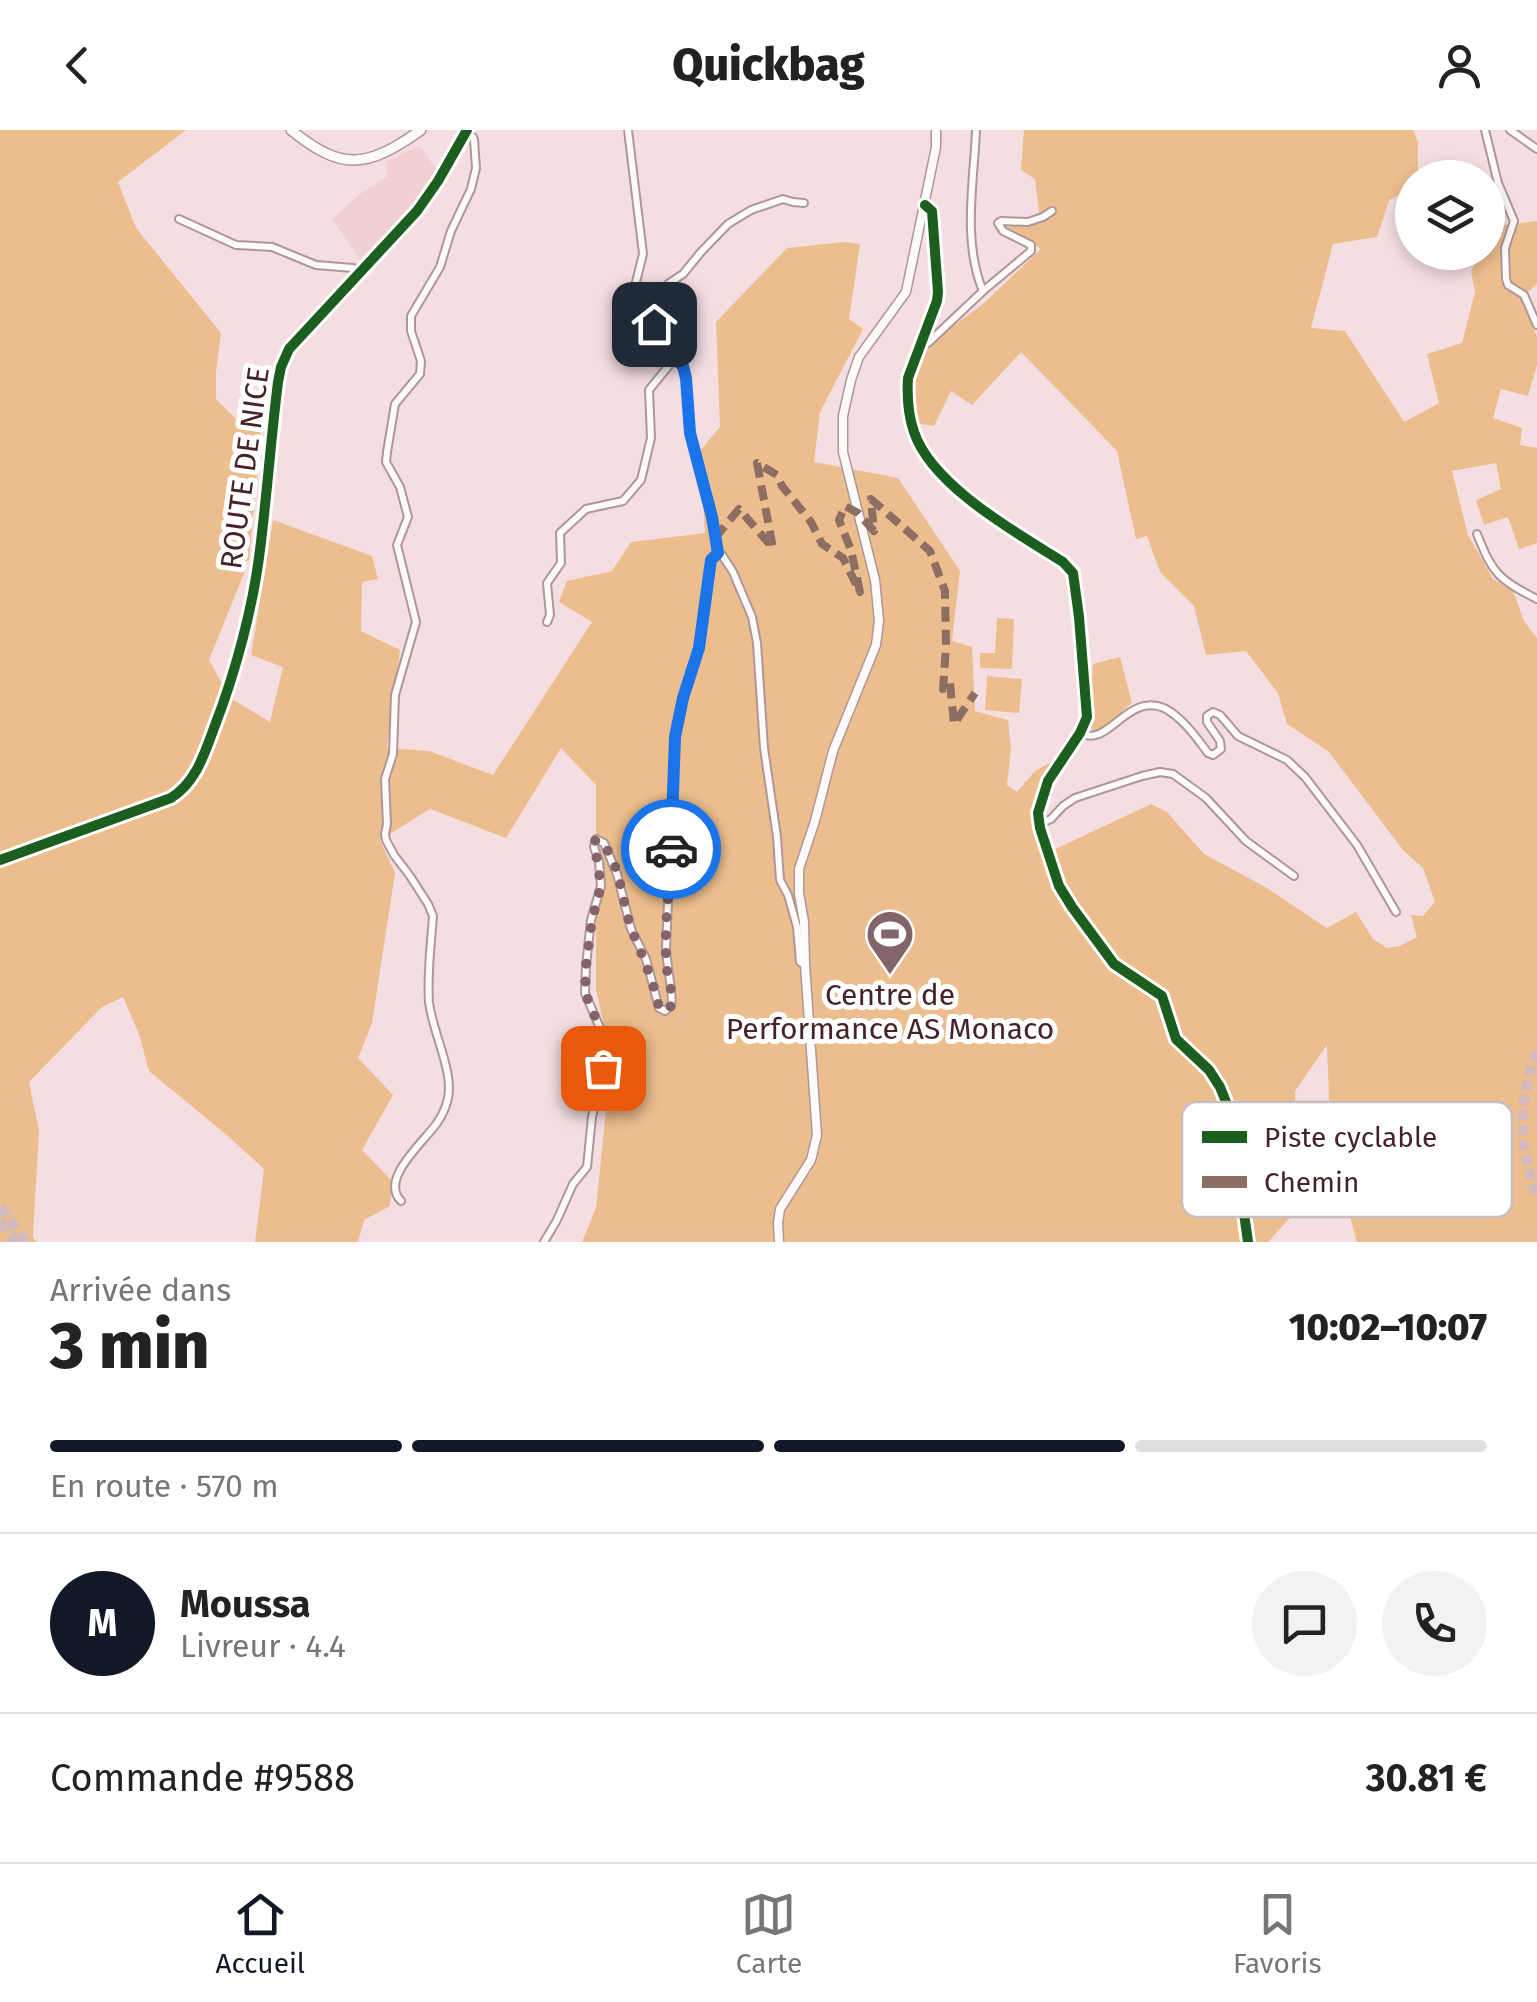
<!DOCTYPE html>
<html lang="fr">
<head>
<meta charset="utf-8">
<style>
  :root { --surface:#fff; --page:#f2f2f2; --text:#222; --muted:#767676; --line:#e0e0e0; --accent:#111827 }
  body { margin:0; font-family:"Fira Sans",sans-serif; background:var(--page); color:var(--text); height:100vh; display:flex; flex-direction:column; font-size:38px; white-space:nowrap }
  * { box-sizing:border-box; margin:0 }
  p { font-size:32px; color:var(--muted) }
  .icon { flex:none; width:55px; height:55px; fill:none; stroke:currentColor; stroke-width:2; stroke-linecap:round; stroke-linejoin:round }
  .map { position:relative; height:1112px; overflow:hidden }
  .details { display:flex; flex-direction:column; background:var(--surface); flex:1 }
  .details>* { flex:none }
  .buttons { position:absolute; left:1395px; top:30px; display:grid; gap:20px }
  .buttons a { display:grid; place-items:center; width:110px; height:110px; border-radius:50%; background:var(--surface); box-shadow:0 5px 15px #0003; font-size:50px }
  .pin { position:absolute; display:grid; place-items:center; width:85px; height:85px; color:#fff; margin:-42px; border-radius:20px; box-shadow:0 5px 15px #0006 }
  .courier { position:absolute; display:grid; place-items:center; width:100px; height:100px; margin:-50px; border:8px solid #1a73e8; border-radius:50%; background:#fff; color:#222; box-shadow:0 2px 12px #0007 }
  .headline em { font-style:normal; font-weight:800 }
  .headline div { display:flex; flex-direction:column-reverse }
  .headline { display:flex; align-items:center; justify-content:space-between; height:170px; padding:0 50px }
  h1 { font-size:65px; font-weight:800; line-height:75px }
  .bar { display:grid; grid-template-columns:repeat(4,1fr); gap:15px 10px; align-content:center; height:120px; padding:0 50px }
  .bar i { height:12px; border-radius:8px; background:var(--line) }
  .bar .selected { background:var(--accent) }
  .bar p { grid-column:span 4 }
  .line { display:flex; align-items:center; gap:25px; padding:0 50px; border-top:2px solid var(--line) }
  .line div { flex:1 }
  .round { display:grid; place-items:center; flex:none; width:105px; height:105px; border-radius:52px; background:var(--page) }
  header { display:flex; justify-content:space-between; align-items:center; height:130px; padding:0 50px; background:var(--surface); font-size:45px; font-weight:800 }
  .dock { display:flex; justify-content:space-around; align-items:center; height:140px; border-top:2px solid var(--line); background:var(--surface); font-size:28px; color:var(--muted) }
  .dock a { display:grid; justify-items:center; gap:5px }
  .dock .selected { color:var(--accent) }
  .map>svg:first-child { display:block }
  .built { fill:#f1d0d4 }
  .green { fill:#ecbe8e }
  .lines { fill:none; stroke-linecap:round; stroke-linejoin:round }
  .primary-tunnel { stroke:#d1b9bc; stroke-width:10; stroke-dasharray:10 5; stroke-linecap:butt }
  .motorway-tunnel { stroke:#d1b9bc; stroke-width:11; stroke-dasharray:11 5.5; stroke-linecap:butt }
  .minor-casing { stroke:#af969a; stroke-width:10 }
  .tertiary-casing { stroke:#af969a; stroke-width:11 }
  .secondary-casing { stroke:#af969a; stroke-width:12 }
  .minor { stroke:#fdfafa; stroke-width:6 }
  .tertiary { stroke:#fdfafa; stroke-width:8 }
  .secondary { stroke:#fdfafa; stroke-width:9 }
  .quiet { stroke:#8d6e63; stroke-width:8; stroke-dasharray:15 8; stroke-linecap:butt }
  .cycleway-casing { stroke:#fff; stroke-width:16 }
  .cycleway { stroke:#1b5e20; stroke-width:10 }
  .done { stroke:#836469; stroke-width:10; stroke-dasharray:0 18 }
  .route { stroke:#1a73e8; stroke-width:12 }
  .labels { text-anchor:middle; stroke-width:10; stroke-linejoin:round; paint-order:stroke }
  .street-label { font-size:30px; fill:#462329; stroke:#fff }
  .poi-label { font-size:30px; fill:#462329; stroke:#fff }
  .key { fill:#fff; stroke:#c8bdbf; stroke-width:2.5 }
  .key-label { font-size:28px; fill:#462329 }
</style>
</head>
<body>
<header><svg class="icon" aria-label="back" viewBox="0 0 24 24"><path d="M15 5l-7 7 7 7"/></svg>Quickbag<svg class="icon" aria-label="person" viewBox="0 0 24 24"><circle cx="12" cy="8" r="4"/><path d="M4 21q1-7 8-7t8 7"/></svg></header>
<div class="map">
<svg width="1537" height="1112" viewBox="0 0 1537 1112">
  <rect width="100%" height="100%" fill="#f4dee1"/>
  <path class="built" d="M420 16 438 42 413 75 361 131 332 89 360 64 388 46 385 32Z"/>
  <g class="green">
    <path d="M0 0H186L118 52 136 98 221 203 216 242V269L244 297 261 299 249 430 246 431 245 441 209 530 230 568 270 592 283 537 251 525 273 390 372 426 378 449 362 452 361 501 400 520 387 618 429 621 493 645 592 492 559 472 567 451 612 441 631 412 705 403 700 321 720 297 716 192 787 118 844 112 860 114 849 189 863 199 820 282 814 332 898 348 960 441 952 511 972 517 975 581 1008 590 1011 619 1007 655 1017 662 1035 641 1055 630 1040 661 1033 693 1045 724 1151 674 1167 682 1204 724 1267 758 1327 798 1356 782 1373 809 1387 818 1400 816 1417 807 1411 785 1423 786 1435 772 1423 738 1403 720 1329 622 1287 594 1278 563 1246 521 1206 525 1194 476 1160 442 1147 406 1136 409 1117 321 1021 222 972 275 951 261 934 296 914 293 912 254 921 219 982 175 1041 119 1007 97 1040 90 1035 49 1021 40 1024 0H1413L1418 12V47L1412 48V60L1389 70 1377 107 1333 114 1311 198 1345 201 1404 292 1439 273 1427 224 1462 213 1475 162 1471 141 1481 123 1488 122V112L1497 96 1537 91V154L1522 167 1537 207V235L1528 266 1501 259 1493 288 1522 298 1520 315 1537 318V413L1519 419 1508 387 1484 395 1476 370 1501 359 1496 333 1452 341 1468 405 1493 449 1513 461 1524 491 1537 508V1112H1357L1331 1018 1327 915 1295 961 1299 1078 1268 1112H582L596 1078 611 929 596 859V655L561 618 506 708 430 679 380 710 395 743 372 893 358 928 393 965 362 1020 392 1051 390 1076 364 1090 358 1112H255L264 1039 228 1006 149 941 139 904 123 867 102 877 29 952 39 1001 33 1106 36 1112H0Z"/>
    <path d="M997 488 1014 489 1012 539 980 538V523H995Z"/>
    <path d="M1120 527 1132 573C1121 582 1108 597 1095 601L1091 599 1088 548 1092 546 1093 534Z"/>
    <path d="M987 546 1022 549 1019 583 985 580Z"/>
  </g>
  <g class="lines">
    <path class="primary-tunnel" d="M1537 922C1517 969 1519 1019 1537 1067"/>
    <g class="motorway-tunnel">
      <path d="M0 1077 26 1112"/>
      <path d="M0 1092 16 1112"/>
    </g>
    <g class="minor-casing">
      <g id="minor">
        <path d="M628 0 643 124 636 152 664 220 679 230 683 237 686 248 690 303 712 387 718 423 722 425 733 442 752 487 757 513 764 618 777 707 780 750 788 765 797 797 800 832 805 835"/>
        <path d="M976 0C974 52 962 111 983 161"/>
        <path d="M1485 0 1498 53 1514 91 1505 118 1506 149 1508 155 1524 165 1537 195"/>
        <path d="M1510 0 1537 19"/>
        <path d="M925 75 932 81 938 162 937 171 908 248C907 265 908 285 914 302 932 356 1017 403 1063 432L1073 443 1079 487 1087 587 1080 603 1048 651 1038 683 1040 698 1059 756 1072 777 1114 834 1162 866 1176 909 1209 940 1220 957 1230 982 1248 1112"/>
        <path d="M179 89 236 115 272 117 316 135 353 138 359 142"/>
        <path d="M646 179 668 154 683 144 701 122 728 94 751 80 783 69 793 72 804 73"/>
        <path d="M921 214 928 213 983 161 1031 121V115L1003 101 998 93 1001 91 1028 92 1043 87 1052 81"/>
        <path d="M1477 404C1493 444 1498 449 1537 469"/>
        <path d="M547 492 550 485 547 453 561 433 560 403 586 379 623 371 641 350 651 308 649 260 675 228"/>
        <path d="M1080 603C1108 619 1127 562 1164 578 1182 587 1196 607 1208 623L1213 625 1221 619 1220 611 1207 592V586L1213 582 1220 585 1238 606 1287 630 1305 647 1357 715 1396 782"/>
        <path d="M1039 694 1051 689 1063 676 1075 668 1142 646 1160 642 1173 644 1206 668 1246 711 1294 746"/>
        <path d="M401 1071C379 1049 424 1012 437 993 441 987 445 980 447 972 456 945 432 902 429 872 427 844 431 814 433 786L428 774 410 746 394 725 386 710 385 704 387 694 385 649 393 624 395 565 416 492 397 415 408 387 400 357 386 332 387 322 395 274 420 244 421 231 411 201V186L440 137 451 101 471 59 476 38 474 10 473 7 465 3"/>
        <path d="M544 1112 557 1090 573 1054 587 1037 592 987 603 938V905L585 863 586 836 591 790 601 756 599 732 594 717 596 709 604 713 617 744 631 799 646 829 659 878 665 881C667 879 670 878 671 875 674 871 666 828 666 819L675 607 683 567 699 517 711 429 718 423"/>
      </g>
    </g>
    <g class="tertiary-casing">
      <path id="tertiary" d="M779 1112 778 1093 780 1079 811 1030 817 1005 805 835 804 792 799 763V739L815 691 833 621 876 515 879 491 875 450 843 322V286L851 250 859 227 906 162 936 17V0"/>
    </g>
    <g class="secondary-casing">
      <g id="secondary">
        <path d="M291 0C343 42 367 38 421 0"/>
        <path d="M0 730 171 668C196 652 204 625 214 598 235 544 253 478 260 420 267 364 271 308 278 252L281 237 289 219 417 81 438 51 467 0"/>
      </g>
    </g>
    <use href="#minor" class="minor"/>
    <use href="#tertiary" class="tertiary"/>
    <use href="#secondary" class="secondary"/>
    <path class="quiet" d="M715 408 739 379 773 418 757 333 777 345 782 356 811 392 822 414 843 428 860 462 851 420 839 390 845 376 858 383 874 401 871 369 930 421 945 461 946 517 943 559 950 553 954 594 975 563"/>
    <g class="cycleway-casing">
      <g id="cycleway">
        <path d="M925 75 932 81 938 162 937 171 908 248C907 265 908 285 914 302 932 356 1017 403 1063 432L1073 443 1079 487 1087 587 1080 603 1048 651 1038 683 1040 698 1059 756 1072 777 1114 834 1162 866 1176 909 1209 940 1220 957 1230 982 1248 1112"/>
        <path d="M0 730 171 668C196 652 204 625 214 598 235 544 253 478 260 420 267 364 271 308 278 252L281 237 289 219 417 81 438 51 467 0"/>
      </g>
    </g>
    <use href="#cycleway" class="cycleway"/>
  </g>
  <g class="lines">
    <path class="done" d="M603 938V906L585 863 586 836 592 790 601 756 594 711 600 710C622 735 621 771 632 801 643 827 653 850 659 878L664 881 670 878C675 865 668 852 667 839 663 800 670 759 671 719"/>
    <path class="route" d="M654 194 664 220 683 236 686 248 690 303 712 387 718 423 711 430 699 518 683 568 675 607 671 719"/>
  </g>
  <defs>
    <g id="stadium-pin" transform="scale(2.5)"><path d="M0 17L-7.5 6A9.5 9.5 0 1 1 7.5 6Z" fill="#836469" stroke="#fff"/><path d="M0-5a6.5 5 0 1 0 0 10a6.5 5 0 1 0 0-10ZM-3.5-1.8h7v3.6h-7Z" fill="#fff"/></g>
  </defs>
  <g fill-rule="evenodd">
    <use href="#stadium-pin" x="890" y="804"/>
  </g>
  <g class="labels">
    <g class="street-label">
      <text transform="translate(245 338) rotate(-82)" y="10">ROUTE DE NICE</text>
    </g>
    <g class="poi-label">
      <text x="890" y="875">Centre de<tspan x="890" dy="34">Performance AS Monaco</tspan></text>
    </g>
  </g>
  <rect x="1182" y="972" width="330" height="115" rx="15" class="key"/>
  <rect x="1202" y="1001" width="45" height="12" fill="#1b5e20"/>
  <rect x="1202" y="1046" width="45" height="12" fill="#8d6e63"/>
  <g class="key-label">
    <text x="1264" y="1017">Piste cyclable</text>
    <text x="1264" y="1062">Chemin</text>
  </g>
</svg>
<div class="buttons">
<a><svg class="icon" aria-label="layers" viewBox="0 0 24 24"><path d="M12 4l9 5-9 5-9-5zM3 14l9 5 9-5"/></svg></a>
</div>
<div class="pin" style="left:603px;top:938px;background:#ea580c"><svg class="icon" aria-label="bag" viewBox="0 0 24 24"><path d="M5 8h14l-1 12H6zM9 8a3 3 0 0 1 6 0"/></svg></div>
<div class="pin" style="left:654px;top:194px;background:#1f2937"><svg class="icon" aria-label="home" viewBox="0 0 24 24"><path d="M3 11l9-7 9 7M6 9v11h12V9"/></svg></div>
<div class="courier" style="left:671px;top:719px"><svg class="icon" aria-label="car" viewBox="0 0 24 24"><path d="M5 17H2v-5l4-1 3-4h7l3 4 3 1v5h-3M9 17h6M6 11h13"/><circle cx="7" cy="17" r="2"/><circle cx="17" cy="17" r="2"/></svg></div>
</div>
<section class="details">
<div class="headline"><div><h1>3 min</h1><p>Arrivée dans</p></div><em>10:02–10:07</em></div>
<div class="bar"><i class="selected"></i><i class="selected"></i><i class="selected"></i><i></i><p>En route · 570 m</p></div>
<div class="line" style="height:180px"><b class="round" style="background:var(--accent);color:#fff">M</b><div><b>Moussa</b><p>Livreur · 4.4</p></div><a class="round"><svg class="icon" aria-label="chat" viewBox="0 0 24 24"><path d="M4 5h16v11H9l-5 4z"/></svg></a><a class="round"><svg class="icon" aria-label="phone" viewBox="0 0 24 24"><path d="M5 4h4l2 5-3 2q2 4 5 5l2-3 5 2v4C11 20 4 13 5 4z"/></svg></a></div>
<div class="line" style="height:130px"><div>Commande #9588</div><b>30.81 €</b></div>
</section>
<nav class="dock">
<a class="selected"><svg class="icon" aria-label="home" viewBox="0 0 24 24"><path d="M3 11l9-7 9 7M6 9v11h12V9"/></svg>Accueil</a>
<a><svg class="icon" aria-label="map" viewBox="0 0 24 24"><path d="M3 6l6-2 6 2 6-2v14l-6 2-6-2-6 2zM9 4v14M15 6v14"/></svg>Carte</a>
<a><svg class="icon" aria-label="saved" viewBox="0 0 24 24"><path d="M7 4h10v16l-5-4-5 4z"/></svg>Favoris</a>
</nav>
</body>
</html>
